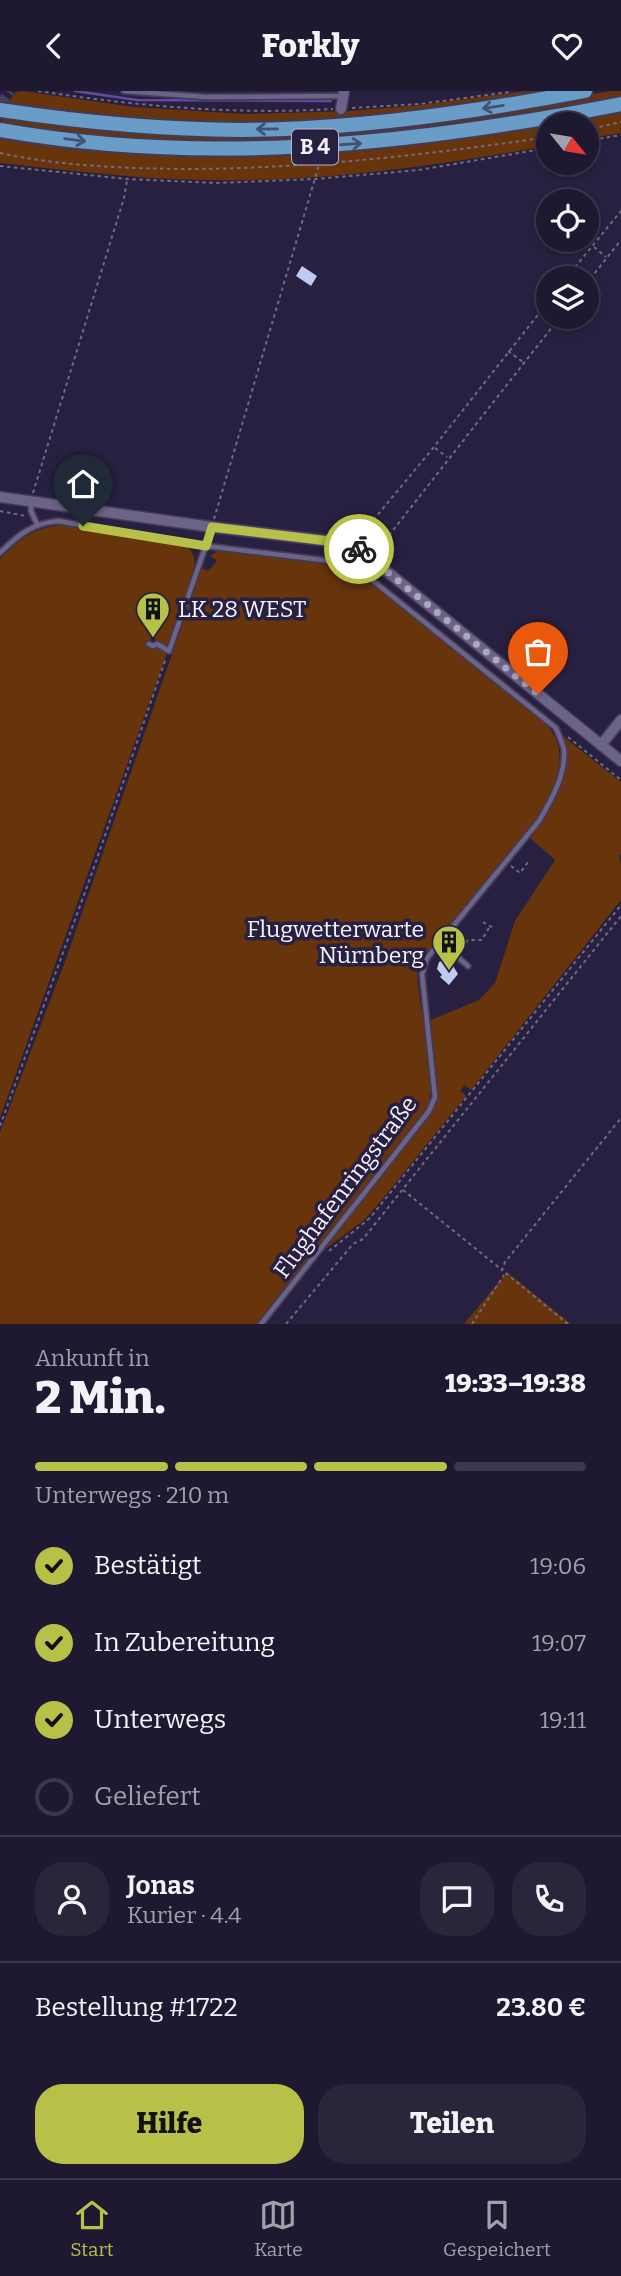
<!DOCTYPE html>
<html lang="de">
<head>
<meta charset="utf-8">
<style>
  :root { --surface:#1e1830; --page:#2b253c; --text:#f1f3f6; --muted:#a1a0ab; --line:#3c374c; --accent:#b7c147 }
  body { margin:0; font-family:Bitter,serif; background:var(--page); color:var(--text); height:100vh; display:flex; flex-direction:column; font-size:26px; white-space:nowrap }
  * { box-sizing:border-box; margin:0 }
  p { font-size:23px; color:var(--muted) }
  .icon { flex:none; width:38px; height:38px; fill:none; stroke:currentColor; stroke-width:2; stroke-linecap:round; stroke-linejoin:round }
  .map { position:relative; height:1233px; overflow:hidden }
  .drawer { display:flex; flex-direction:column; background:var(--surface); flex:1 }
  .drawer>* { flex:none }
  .needle { width:46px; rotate:120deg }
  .controls { position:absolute; left:536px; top:21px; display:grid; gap:14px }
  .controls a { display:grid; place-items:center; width:63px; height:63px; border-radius:50%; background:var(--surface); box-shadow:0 4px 10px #0003,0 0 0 2px var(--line); font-size:35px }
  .pin { position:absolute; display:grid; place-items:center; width:60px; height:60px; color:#fff; margin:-72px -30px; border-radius:50% 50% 50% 0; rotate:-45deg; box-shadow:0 0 7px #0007 }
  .pin .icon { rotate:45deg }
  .courier { position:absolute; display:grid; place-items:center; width:70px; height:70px; margin:-35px; border:5px solid #b7c147; border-radius:50%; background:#fff; color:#222; box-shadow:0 2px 9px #0007 }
  .headline em { font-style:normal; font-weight:800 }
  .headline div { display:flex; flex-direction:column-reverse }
  .headline { display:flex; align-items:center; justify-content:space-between; height:119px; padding:0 35px }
  h1 { font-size:46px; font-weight:800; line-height:52px }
  .bar { display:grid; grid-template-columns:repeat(4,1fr); gap:10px 7px; align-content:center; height:84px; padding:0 35px }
  .bar i { height:9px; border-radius:5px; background:var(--line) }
  .bar .active { background:var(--accent) }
  .bar p { grid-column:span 4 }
  .line { display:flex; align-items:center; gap:18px; padding:0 35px; border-top:2px solid var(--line) }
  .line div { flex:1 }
  .round { display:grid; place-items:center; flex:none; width:74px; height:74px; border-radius:28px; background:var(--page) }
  ol { padding:0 35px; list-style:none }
  li { display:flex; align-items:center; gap:21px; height:77px }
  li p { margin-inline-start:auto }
  li .icon { padding:7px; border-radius:50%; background:var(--accent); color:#111; stroke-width:4 }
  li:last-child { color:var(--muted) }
  li i { width:38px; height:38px; border:4px solid var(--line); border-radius:50% }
  .button { display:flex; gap:14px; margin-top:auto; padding:14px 35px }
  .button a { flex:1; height:80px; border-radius:28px; background:var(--accent); color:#111; font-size:28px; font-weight:800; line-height:80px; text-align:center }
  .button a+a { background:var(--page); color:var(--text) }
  header { display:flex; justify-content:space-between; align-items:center; height:91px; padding:0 35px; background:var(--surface); font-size:32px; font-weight:800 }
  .dock { display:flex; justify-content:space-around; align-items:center; height:98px; border-top:2px solid var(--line); background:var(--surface); font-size:19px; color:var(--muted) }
  .dock a { display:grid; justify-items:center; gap:4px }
  .dock .active { color:var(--accent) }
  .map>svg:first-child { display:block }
  .green { fill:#67340c }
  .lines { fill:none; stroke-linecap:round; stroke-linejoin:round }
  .stream { stroke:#634ba2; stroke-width:2.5 }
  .building { fill:#c0cbf4 }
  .street-tunnel { stroke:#47405d; stroke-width:10; stroke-dasharray:10 5; stroke-linecap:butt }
  .lane-casing { stroke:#433b56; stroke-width:8 }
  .street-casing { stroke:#433b56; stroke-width:13 }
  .primary-casing { stroke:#433b56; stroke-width:18 }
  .path { stroke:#716b84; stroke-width:2; stroke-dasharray:3.5 3.5; stroke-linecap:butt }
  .lane { stroke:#6b6388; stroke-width:4.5 }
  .street { stroke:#6b6388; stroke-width:10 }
  .primary { stroke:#699cc7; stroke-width:14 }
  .oneway { stroke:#425276 }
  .done { stroke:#ada8bc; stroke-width:7; stroke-dasharray:0 12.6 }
  .route { stroke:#b7c147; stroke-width:9 }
  .labels { text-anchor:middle; stroke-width:7; stroke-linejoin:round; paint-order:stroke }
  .shield { fill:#282040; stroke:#b7b3c6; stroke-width:2 }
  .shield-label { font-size:21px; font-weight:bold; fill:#f4f2ff }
  .poi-label { font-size:23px; fill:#f4f2ff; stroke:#282040; text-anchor:start }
  .street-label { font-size:23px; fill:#f4f2ff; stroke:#282040 }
</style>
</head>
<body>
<header><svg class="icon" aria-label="back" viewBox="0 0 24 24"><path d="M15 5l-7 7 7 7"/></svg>Forkly<svg class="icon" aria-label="heart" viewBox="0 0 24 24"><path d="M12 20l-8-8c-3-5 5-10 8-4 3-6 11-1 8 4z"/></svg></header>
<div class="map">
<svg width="621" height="1233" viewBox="0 0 621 1233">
  <rect width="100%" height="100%" fill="#282040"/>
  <g class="green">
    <path d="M23 0 133 16 245 23 350 20 420 14 524 0H555C449 18 343 33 236 33 165 33 94 25 23 17L24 14 8 11 16 1Z"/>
    <path d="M611 0H621V7L495 30 323 49 187 51 95 45 0 33 4 24 185 42 583 5Z"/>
    <path d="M621 18V42L586 48V33H548V55C434 75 319 92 202 89 135 88 67 79 0 72V47L4 48 6 44 235 63Z"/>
    <path d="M59 434C94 439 153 441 184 455 189 457 193 461 194 467 198 487 179 525 172 545L167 555 156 550 154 544 146 553 153 558 156 555 165 561 166 565 0 1027V468C22 447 28 440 59 434Z"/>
    <path d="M218 460 316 471 341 477 359 485 376 494 543 629C550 638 558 648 559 659 563 680 547 713 535 730L417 878C418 922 436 968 429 1014L256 1233H0V1041L66 868 202 477 208 480 217 470 210 465Z"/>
    <path d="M564 646 621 691V762L619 768 621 771V809L471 999 465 994 460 999 466 1005 381 1110 364 1129 320 1162 429 1025 436 1012 437 1000 431 929 479 909 495 892 515 830 555 769 530 747C552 718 572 683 564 646Z"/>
    <path d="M507 1181 571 1233H464Z"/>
  </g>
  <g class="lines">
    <path class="stream" d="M75 0 137 9 331 10"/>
  </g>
  <g class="building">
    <path d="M302 175 317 185 311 195 296 185Z"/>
    <path d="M446 868 450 870 458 883 449 894 440 886 442 884 437 878 439 871Z"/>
  </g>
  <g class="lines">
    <path class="street-tunnel" d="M0 14 10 0"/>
    <g class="lane-casing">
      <g id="lane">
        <path d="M124 0 206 6 342 5"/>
        <path d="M31 411V420L37 433"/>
        <path d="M0 462C18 444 33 432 58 430L206 455 331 470 352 479 372 489 556 637C558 643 563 652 564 659 566 683 551 710 539 730L427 867 422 883 435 1006 429 1020 261 1233"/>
        <path d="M149 553 153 555 157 553 169 560 212 437"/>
        <path d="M440 851 468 875"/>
      </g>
    </g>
    <g class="street-casing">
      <g id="street">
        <path d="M341 18 344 0"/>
        <path d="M0 406 212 436 353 453 621 670"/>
        <path d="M601 654 621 629"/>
      </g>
    </g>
    <g class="primary-casing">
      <g id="primary">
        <path d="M0 19C94 33 190 42 285 38 386 34 486 19 585 0"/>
        <path d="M0 39C207 76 416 53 621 13"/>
      </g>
    </g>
    <g class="path">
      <path d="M38 0C137 15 233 24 333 18"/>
      <path d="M352 17 419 13 510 1"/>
      <path d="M586 39 621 31"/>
      <path d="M586 50 621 44"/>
      <path d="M0 62C60 75 120 77 181 78 304 78 426 64 548 46"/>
      <path d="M0 75 127 88 216 92 315 88 419 79 548 57"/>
      <path d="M594 156 606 166"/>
      <path d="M566 187 621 120"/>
      <path d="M586 193 621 149"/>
      <path d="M508 260 523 271"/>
      <path d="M435 357 447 366"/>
      <path d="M33 402 124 107 127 89"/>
      <path d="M0 420 26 425"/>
      <path d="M214 428 319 74"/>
      <path d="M360 445 434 356 548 211"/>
      <path d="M376 461 560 226"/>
      <path d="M568 646 621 689"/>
      <path d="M511 775 520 782 528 771 530 772"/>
      <path d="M483 831 493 837"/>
      <path d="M461 857 468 849H482L490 835"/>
      <path d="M0 1035 93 779 166 567"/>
      <path d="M403 1099 502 1179"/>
      <path d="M329 1160 370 1127 621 814"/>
      <path d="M286 1233 353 1153 363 1148 621 825"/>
      <path d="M472 1233 504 1184"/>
      <path d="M568 1233 502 1179 505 1171 621 1027"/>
    </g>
    <use href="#lane" class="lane"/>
    <use href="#street" class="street"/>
    <use href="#primary" class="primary"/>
  </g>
  <defs><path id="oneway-shaft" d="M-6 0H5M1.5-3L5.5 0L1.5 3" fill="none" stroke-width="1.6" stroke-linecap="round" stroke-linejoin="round" transform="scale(1.75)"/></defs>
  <g class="oneway">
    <use href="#oneway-shaft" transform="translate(493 16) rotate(171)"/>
    <use href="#oneway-shaft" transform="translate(267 38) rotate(179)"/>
    <use href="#oneway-shaft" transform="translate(75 49) rotate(7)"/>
    <use href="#oneway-shaft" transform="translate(351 53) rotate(-4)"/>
  </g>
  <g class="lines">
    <path class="done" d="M359 458 538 603"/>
    <path class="route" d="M83 435 206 455 212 436 353 453 359 458"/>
  </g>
  <defs>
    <g id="building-pin" transform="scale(1.75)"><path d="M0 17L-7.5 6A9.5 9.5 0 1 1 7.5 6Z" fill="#b7c147" stroke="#282040"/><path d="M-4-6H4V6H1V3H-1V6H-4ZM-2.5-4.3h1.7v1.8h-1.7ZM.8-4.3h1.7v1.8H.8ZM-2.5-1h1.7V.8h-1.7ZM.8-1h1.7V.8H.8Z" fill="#111"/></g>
  </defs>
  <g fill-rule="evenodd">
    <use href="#building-pin" x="153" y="518"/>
    <use href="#building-pin" x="449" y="851"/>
  </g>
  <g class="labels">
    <rect class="shield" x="292" y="38.5" width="46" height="35" rx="5"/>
    <g class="shield-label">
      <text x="315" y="63">B 4</text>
    </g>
    <g class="poi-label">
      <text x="178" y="526">LK 28 WEST</text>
      <text x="424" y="846" text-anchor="end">Flugwetterwarte<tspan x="424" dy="26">Nürnberg</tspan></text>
    </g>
    <g class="street-label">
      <text transform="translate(345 1096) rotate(-53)" y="8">Flughafenringstraße</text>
    </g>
  </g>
</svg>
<div class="controls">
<a><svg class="needle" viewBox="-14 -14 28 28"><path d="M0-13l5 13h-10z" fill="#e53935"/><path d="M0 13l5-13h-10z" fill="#a1a0ab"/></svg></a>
<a><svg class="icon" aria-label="locate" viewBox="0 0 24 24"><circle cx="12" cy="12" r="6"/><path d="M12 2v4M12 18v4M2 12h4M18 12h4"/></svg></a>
<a><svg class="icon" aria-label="layers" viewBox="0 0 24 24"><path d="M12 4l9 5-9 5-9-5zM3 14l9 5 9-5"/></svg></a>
</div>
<div class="pin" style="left:538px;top:603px;background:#ea580c"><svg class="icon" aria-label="bag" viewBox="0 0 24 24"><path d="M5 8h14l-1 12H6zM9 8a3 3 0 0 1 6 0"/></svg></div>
<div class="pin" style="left:83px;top:435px;background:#1f2937"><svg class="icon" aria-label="home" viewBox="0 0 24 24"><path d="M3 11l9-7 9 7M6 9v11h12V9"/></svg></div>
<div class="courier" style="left:359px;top:458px"><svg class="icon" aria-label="bike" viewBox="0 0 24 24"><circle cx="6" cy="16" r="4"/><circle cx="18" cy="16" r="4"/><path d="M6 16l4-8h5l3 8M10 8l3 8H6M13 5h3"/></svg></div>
</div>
<section class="drawer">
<div class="headline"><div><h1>2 Min.</h1><p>Ankunft in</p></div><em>19:33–19:38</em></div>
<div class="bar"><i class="active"></i><i class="active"></i><i class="active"></i><i></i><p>Unterwegs · 210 m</p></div>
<ol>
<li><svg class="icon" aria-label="check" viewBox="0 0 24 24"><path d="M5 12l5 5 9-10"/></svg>Bestätigt<p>19:06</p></li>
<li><svg class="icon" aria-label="check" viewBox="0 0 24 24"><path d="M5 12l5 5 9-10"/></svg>In Zubereitung<p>19:07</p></li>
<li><svg class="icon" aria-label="check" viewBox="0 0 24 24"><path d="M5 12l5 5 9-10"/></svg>Unterwegs<p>19:11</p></li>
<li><i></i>Geliefert</li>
</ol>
<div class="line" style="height:126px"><a class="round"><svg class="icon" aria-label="person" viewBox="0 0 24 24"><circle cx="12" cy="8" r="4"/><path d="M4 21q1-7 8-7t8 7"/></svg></a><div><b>Jonas</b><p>Kurier · 4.4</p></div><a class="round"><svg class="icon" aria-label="chat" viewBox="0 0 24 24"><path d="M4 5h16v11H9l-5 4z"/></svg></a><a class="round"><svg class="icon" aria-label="phone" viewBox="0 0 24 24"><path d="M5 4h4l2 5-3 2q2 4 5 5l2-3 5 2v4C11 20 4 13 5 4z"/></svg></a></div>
<div class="line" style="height:91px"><div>Bestellung #1722</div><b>23.80 €</b></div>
<div class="button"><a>Hilfe</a><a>Teilen</a></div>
</section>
<nav class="dock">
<a class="active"><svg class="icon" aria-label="home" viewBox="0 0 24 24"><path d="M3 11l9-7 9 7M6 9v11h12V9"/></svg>Start</a>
<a><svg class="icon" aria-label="map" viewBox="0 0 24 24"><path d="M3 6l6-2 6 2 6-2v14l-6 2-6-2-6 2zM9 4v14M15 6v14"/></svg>Karte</a>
<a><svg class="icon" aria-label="saved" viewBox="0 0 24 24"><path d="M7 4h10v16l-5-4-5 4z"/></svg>Gespeichert</a>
</nav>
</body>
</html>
